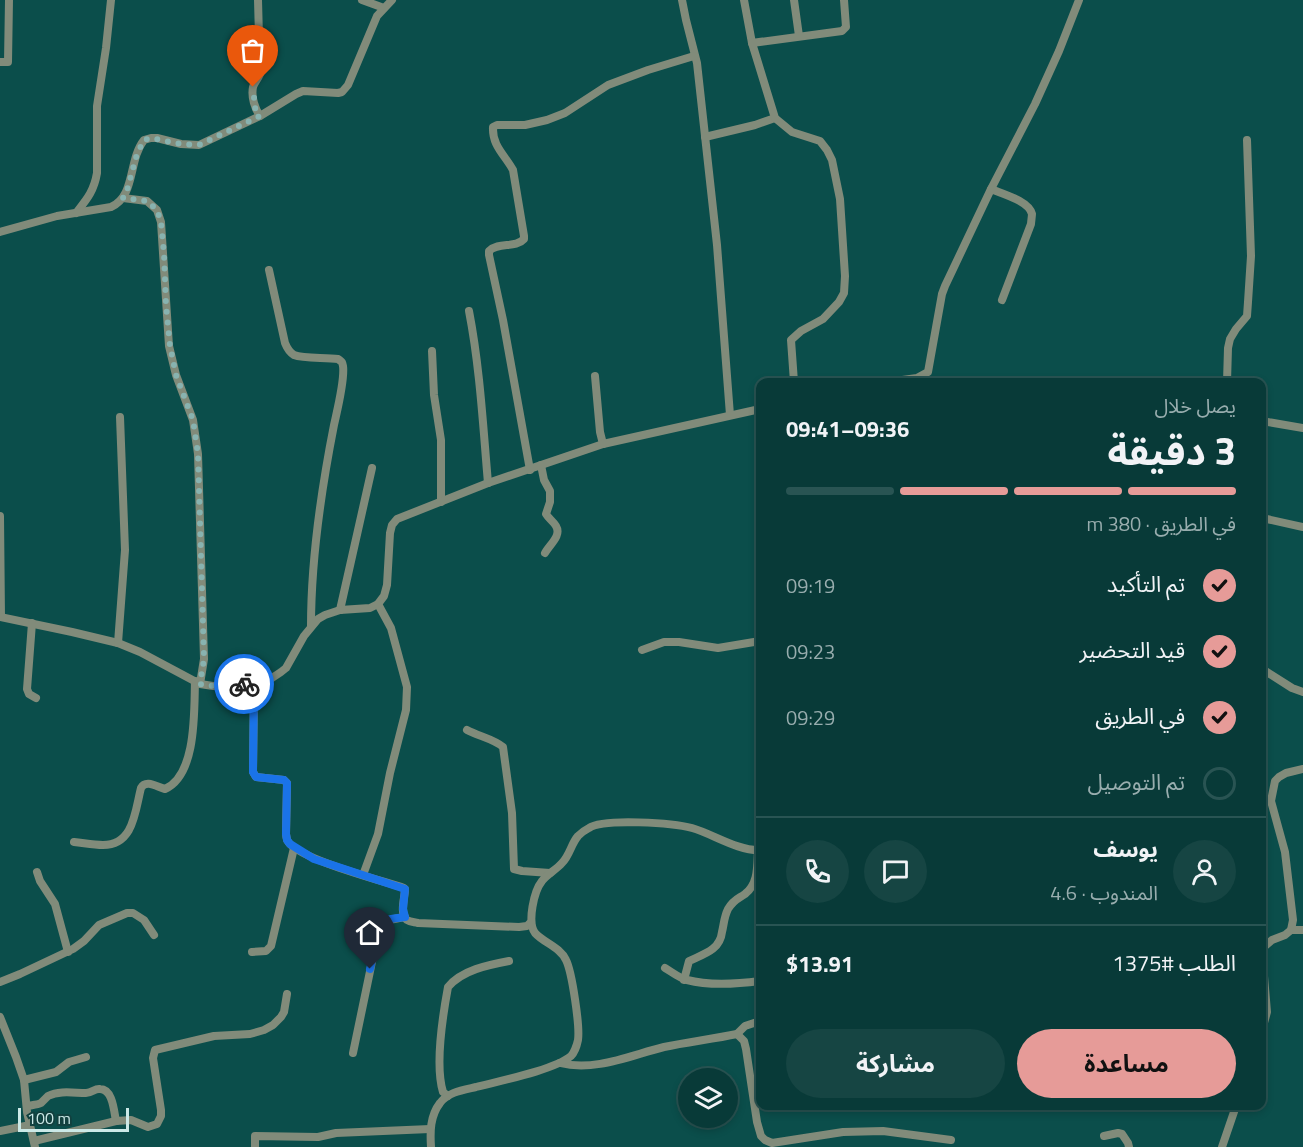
<!DOCTYPE html>
<html lang="ar">
<head>
<meta charset="utf-8">
<style>
  :root { --surface:#083a38; --page:#164543; --text:#f1f3f6; --muted:#98adae; --line:#295453; --accent:#e69b98 }
  body { margin:0; font-family:"Titillium Web","Noto Sans Arabic",sans-serif; background:var(--page); color:var(--text); direction:rtl; height:100vh; display:flex; flex-direction:column; font-size:22px; white-space:nowrap }
  * { box-sizing:border-box; margin:0 }
  p { font-size:20px; color:var(--muted) }
  .icon { flex:none; width:33px; height:33px; fill:none; stroke:currentColor; stroke-width:2; stroke-linecap:round; stroke-linejoin:round }
  .map { position:relative; flex:1; overflow:hidden; direction:ltr }
  .side { position:absolute; left:756px; top:378px; width:510px; height:732px; display:flex; flex-direction:column; background:var(--surface); border-radius:12px; box-shadow:0 3px 9px #0003,0 0 0 2px var(--line); direction:rtl }
  .side>* { flex:none }
  .controls { position:absolute; left:678px; top:1068px; display:grid; gap:12px }
  .controls a { display:grid; place-items:center; width:60px; height:60px; border-radius:50%; background:var(--surface); box-shadow:0 3px 9px #0003,0 0 0 2px var(--line); font-size:30px }
  .scale { position:absolute; left:18px; bottom:15px; width:111px; box-sizing:border-box; padding-left:6px; border:3px solid #cbe9e7; border-top:0; font-size:16px; line-height:21px; white-space:nowrap; color:#cbe9e7; -webkit-text-stroke:4px #12413f; paint-order:stroke }
  .pin { position:absolute; display:grid; place-items:center; width:51px; height:51px; color:#fff; margin:-62px -26px; border-radius:50% 50% 50% 0; rotate:-45deg; box-shadow:0 0 6px #0007 }
  .pin .icon { rotate:45deg }
  .courier { position:absolute; display:grid; place-items:center; width:60px; height:60px; margin:-30px; border:4px solid #1a73e8; border-radius:50%; background:#fff; color:#222; box-shadow:0 2px 8px #0007 }
  .summary em { font-style:normal; font-weight:700 }
  .summary div { display:flex; flex-direction:column-reverse }
  .summary { display:flex; align-items:center; justify-content:space-between; height:102px; padding:0 30px }
  h1 { font-size:39px; font-weight:700; line-height:45px }
  .bar { display:grid; grid-template-columns:repeat(4,1fr); gap:9px 6px; align-content:center; height:72px; padding:0 30px }
  .bar i { height:8px; border-radius:4px; background:var(--line) }
  .bar .on { background:var(--accent) }
  .bar p { grid-column:span 4 }
  .line { display:flex; align-items:center; gap:15px; padding:0 30px; border-top:2px solid var(--line) }
  .line div { flex:1 }
  .round { display:grid; place-items:center; flex:none; width:63px; height:63px; border-radius:32px; background:var(--page) }
  ol { padding:0 30px; list-style:none }
  li { display:flex; align-items:center; gap:18px; height:66px }
  li p { margin-inline-start:auto }
  li .icon { padding:6px; border-radius:50%; background:var(--accent); color:#111; stroke-width:4 }
  li:last-child { color:var(--muted) }
  li i { width:33px; height:33px; border:3px solid var(--line); border-radius:50% }
  .button { display:flex; gap:12px; margin-top:auto; padding:12px 30px }
  .button a { flex:1; height:69px; border-radius:36px; background:var(--accent); color:#111; font-size:24px; font-weight:700; line-height:69px; text-align:center }
  .button a+a { background:var(--page); color:var(--text) }
  .map>svg:first-child { display:block }
  .lines { fill:none; stroke-linecap:round; stroke-linejoin:round }
  .minor { stroke:#818b7a; stroke-width:8 }
  .done { stroke:#88b3b0; stroke-width:6; stroke-dasharray:0 10.8 }
  .route { stroke:#1a73e8; stroke-width:8 }
</style>
</head>
<body>
<div class="map">
<svg width="1303" height="1147" viewBox="0 0 1303 1147">
  <rect width="100%" height="100%" fill="#0b4e4b"/>
  <g class="lines">
    <g class="minor">
      <path d="M258 0 260 74C258 79 254 83 253 87 251 97 255 109 260 116"/>
      <path d="M362 0 384 8"/>
      <path d="M682 0 686 20 697 63 717 245 730 415"/>
      <path d="M744 0 752 43"/>
      <path d="M794 0 799 36"/>
      <path d="M0 62H8L9 0"/>
      <path d="M705 137 755 125 775 118"/>
      <path d="M991 189C1003 194 1029 201 1032 214 1032 215 1031 223 1031 224L1002 300"/>
      <path d="M123 198 147 201 157 210 161 222 169 346 176 375 193 420 198 454 204 659 200 684"/>
      <path d="M76 213C87 199 94 191 97 173V106L106 48 111 0"/>
      <path d="M0 232 57 216 111 207C136 196 128 160 144 140L151 138H157L181 144 199 145 260 116 296 94 303 91 338 93 342 92 348 85 377 16 392 0"/>
      <path d="M269 270 285 343C287 348 289 352 294 355 304 359 326 357 338 359 342 362 342 361 343 366 345 380 337 411 334 425 321 491 311 558 311 626"/>
      <path d="M469 311C480 368 483 426 488 483"/>
      <path d="M432 351 434 395 441 440V502"/>
      <path d="M595 376 600 432 603 444"/>
      <path d="M794 382 791 340 801 331 823 319 839 302 844 293 845 276 840 199 832 160 827 150 820 141 792 132 775 118 752 43 842 31 846 27 844 0"/>
      <path d="M888 382 917 378 928 372 942 294 945 286 991 189 1035 104 1059 51 1079 0"/>
      <path d="M1227 382 1228 348 1230 339 1236 329 1247 316 1248 302 1251 256 1247 140"/>
      <path d="M1262 421 1303 428"/>
      <path d="M541 465 544 480 550 491V502L546 514C549 519 553 521 556 526 562 536 549 545 545 553"/>
      <path d="M530 470 503 320 489 255V251C499 241 515 249 524 239V236L513 170C505 155 492 146 493 127L497 125H525L547 120 565 113 608 85 648 70 694 56"/>
      <path d="M0 516 1 617"/>
      <path d="M1262 518 1303 527"/>
      <path d="M340 610 372 468"/>
      <path d="M0 617 72 632 118 643 140 652 200 684 213 686 254 683 269 680 281 672 286 668 304 636 318 619 325 615 340 610 370 608 378 604 384 596 387 585 390 533 392 525 397 519 488 483 603 444 760 409"/>
      <path d="M32 623 27 689 29 694 36 698"/>
      <path d="M118 643 125 550 120 417"/>
      <path d="M642 650 664 642H679L718 648 760 641"/>
      <path d="M1262 669 1292 688 1303 692"/>
      <path d="M254 683 253 772 256 777 284 780 287 783 286 834C287 839 286 840 289 843 303 860 380 880 404 888L405 889C405 897 399 914 407 920 410 922 414 922 418 923L519 927 527 926 531 922"/>
      <path d="M467 730C478 736 494 739 503 747L512 813 514 869 522 871 550 873"/>
      <path d="M74 842C84 843 93 845 103 845 134 845 135 811 141 788 146 779 157 787 165 789 197 775 194 710 195 681"/>
      <path d="M37 872 40 881 55 904 68 952"/>
      <path d="M363 875 378 834 390 773 406 710 407 687 391 628 378 604"/>
      <path d="M1291 930 1293 920 1285 852 1271 801 1275 781 1279 777 1286 773 1303 769"/>
      <path d="M252 952 266 951 271 946 294 848"/>
      <path d="M665 968C672 972 679 978 687 980 710 986 737 984 760 981"/>
      <path d="M684 980 689 961C704 954 720 950 722 932 724 924 724 917 728 909 734 899 738 899 745 894 759 883 757 865 758 850"/>
      <path d="M0 982 20 974 73 949 84 941 99 925 127 913H133L144 920 154 935"/>
      <path d="M0 1017 16 1057 24 1080 27 1112 35 1147"/>
      <path d="M1262 1030 1267 1012 1262 952 1265 946 1272 940 1285 935 1291 930H1303"/>
      <path d="M737 1034 744 1041 746 1049 757 1122 761 1136 765 1140 772 1143 843 1132 883 1131 951 1140"/>
      <path d="M353 1053 378 933C385 918 390 920 405 917"/>
      <path d="M560 1063C595 1072 631 1055 664 1047 688 1042 713 1039 737 1034L745 1026 760 1021"/>
      <path d="M24 1080 56 1072 69 1062 86 1057"/>
      <path d="M448 1096 443 1092C435 1066 443 1014 448 987 462 970 488 965 509 961"/>
      <path d="M27 1106C31 1105 37 1105 41 1103 42 1102 47 1097 48 1096 60 1090 74 1093 86 1093 92 1093 95 1088 100 1089 113 1089 114 1112 116 1121"/>
      <path d="M0 1131 30 1125"/>
      <path d="M1104 1136 1118 1133 1122 1134 1128 1143 1129 1147"/>
      <path d="M34 1141 116 1121 131 1120 148 1127 157 1124 161 1116V1110L153 1058 155 1050 214 1036 250 1034 264 1030 273 1025 281 1017 284 1012 287 994"/>
      <path d="M255 1147V1136L318 1137 336 1133 430 1129"/>
      <path d="M431 1147C430 1132 430 1116 440 1103 448 1092 463 1090 476 1087 499 1081 554 1070 571 1056 574 1053 577 1045 578 1040 580 1026 572 972 566 960 560 947 544 943 535 933 527 922 534 891 542 881 547 874 556 870 562 863 570 855 571 844 578 836 581 833 585 830 589 828 603 818 674 823 692 828 713 834 738 851 760 850"/>
      <path d="M1222 1147 1236 1106"/>
    </g>
  </g>
  <g class="lines">
    <path class="done" d="M244 684 213 686 200 684 204 659 198 454 193 420 176 375 170 346 166 305 164 254 161 222 157 210 147 201 123 198 126 194 137 154 144 140 151 138 181 144 199 145 260 116 255 108 253 87"/>
    <path class="route" d="M244 684 254 683 253 772 256 777 284 780 287 783 286 834 287 840 290 844 314 859 405 889 403 909 405 917C399 918 390 918 385 921 376 928 373 958 370 969"/>
  </g>
</svg>
<div class="controls">
<a><svg class="icon" aria-label="layers" viewBox="0 0 24 24"><path d="M12 4l9 5-9 5-9-5zM3 14l9 5 9-5"/></svg></a>
</div>
<div class="scale">100 m</div>
<div class="pin" style="left:253px;top:87px;background:#ea580c"><svg class="icon" aria-label="bag" viewBox="0 0 24 24"><path d="M5 8h14l-1 12H6zM9 8a3 3 0 0 1 6 0"/></svg></div>
<div class="pin" style="left:370px;top:969px;background:#1f2937"><svg class="icon" aria-label="home" viewBox="0 0 24 24"><path d="M3 11l9-7 9 7M6 9v11h12V9"/></svg></div>
<div class="courier" style="left:244px;top:684px"><svg class="icon" aria-label="bike" viewBox="0 0 24 24"><circle cx="6" cy="16" r="4"/><circle cx="18" cy="16" r="4"/><path d="M6 16l4-8h5l3 8M10 8l3 8H6M13 5h3"/></svg></div>
<section class="side">
<div class="summary"><div><h1>3 دقيقة</h1><p>يصل خلال</p></div><em>09:36–09:41</em></div>
<div class="bar"><i class="on"></i><i class="on"></i><i class="on"></i><i></i><p>في الطريق · 380 m</p></div>
<ol>
<li><svg class="icon" aria-label="check" viewBox="0 0 24 24"><path d="M5 12l5 5 9-10"/></svg>تم التأكيد<p>09:19</p></li>
<li><svg class="icon" aria-label="check" viewBox="0 0 24 24"><path d="M5 12l5 5 9-10"/></svg>قيد التحضير<p>09:23</p></li>
<li><svg class="icon" aria-label="check" viewBox="0 0 24 24"><path d="M5 12l5 5 9-10"/></svg>في الطريق<p>09:29</p></li>
<li><i></i>تم التوصيل</li>
</ol>
<div class="line" style="height:108px"><a class="round"><svg class="icon" aria-label="person" viewBox="0 0 24 24"><circle cx="12" cy="8" r="4"/><path d="M4 21q1-7 8-7t8 7"/></svg></a><div><b>يوسف</b><p>المندوب · 4.6</p></div><a class="round"><svg class="icon" aria-label="chat" viewBox="0 0 24 24"><path d="M4 5h16v11H9l-5 4z"/></svg></a><a class="round"><svg class="icon" aria-label="phone" viewBox="0 0 24 24"><path d="M5 4h4l2 5-3 2q2 4 5 5l2-3 5 2v4C11 20 4 13 5 4z"/></svg></a></div>
<div class="line" style="height:78px"><div>الطلب #1375</div><b>$13.91</b></div>
<div class="button"><a>مساعدة</a><a>مشاركة</a></div>
</section>
</div>
</body>
</html>
